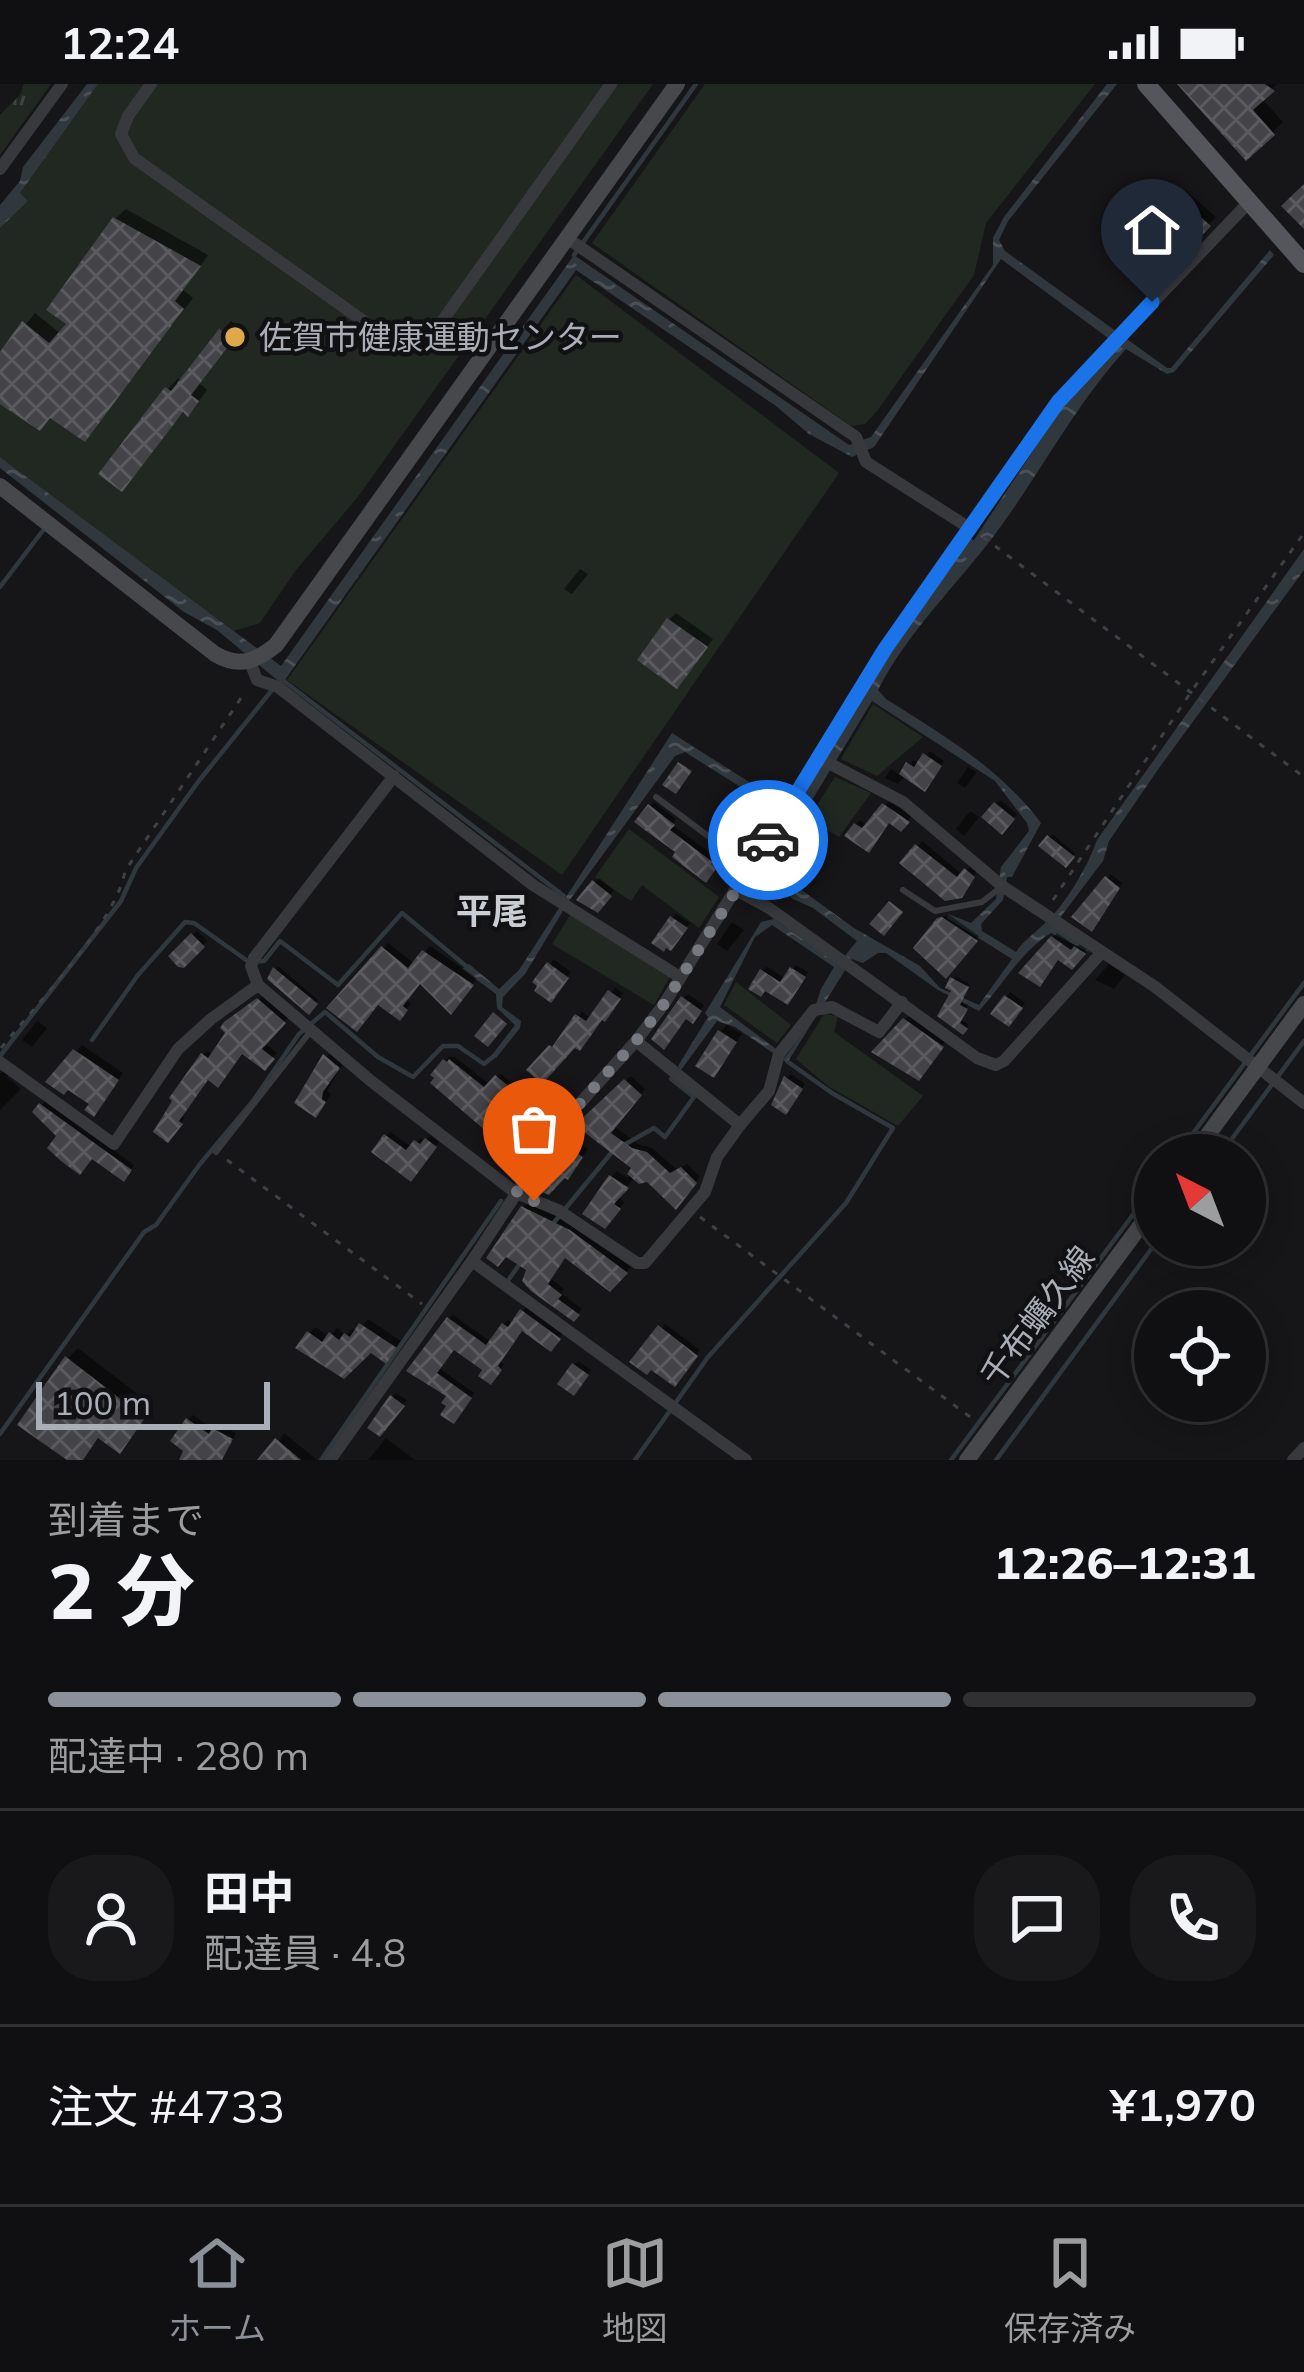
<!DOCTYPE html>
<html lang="ja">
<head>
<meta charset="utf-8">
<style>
  :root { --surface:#101012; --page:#19191b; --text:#f1f3f6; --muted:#9c9d9f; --line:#303032; --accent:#8c9099 }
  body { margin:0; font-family:Mulish,"Noto Sans JP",sans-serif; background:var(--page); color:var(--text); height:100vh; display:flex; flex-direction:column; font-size:45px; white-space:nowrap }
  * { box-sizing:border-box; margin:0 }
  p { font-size:39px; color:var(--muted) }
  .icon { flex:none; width:66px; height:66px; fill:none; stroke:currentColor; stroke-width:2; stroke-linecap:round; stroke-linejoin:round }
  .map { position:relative; height:1376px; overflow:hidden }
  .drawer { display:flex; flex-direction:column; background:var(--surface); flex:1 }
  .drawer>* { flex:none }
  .needle { width:78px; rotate:318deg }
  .controls { position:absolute; left:1134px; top:1050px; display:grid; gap:24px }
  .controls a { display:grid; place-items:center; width:132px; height:132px; border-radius:50%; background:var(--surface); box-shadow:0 6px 30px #0003,0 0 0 3px var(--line); font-size:60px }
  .scale { position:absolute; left:36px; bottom:30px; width:234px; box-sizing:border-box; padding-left:12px; border:6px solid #aaaeb7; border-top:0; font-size:33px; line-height:42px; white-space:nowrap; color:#aaaeb7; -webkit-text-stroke:9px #111113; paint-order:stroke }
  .pin { position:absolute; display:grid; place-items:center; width:102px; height:102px; color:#fff; margin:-123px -51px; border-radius:50% 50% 50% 0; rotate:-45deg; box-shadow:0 0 12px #0007 }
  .pin .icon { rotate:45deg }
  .courier { position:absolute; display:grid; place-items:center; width:120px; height:120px; margin:-60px; border:9px solid #1a73e8; border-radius:50%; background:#fff; color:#222; box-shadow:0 3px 15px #0007 }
  .overview em { font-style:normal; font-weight:800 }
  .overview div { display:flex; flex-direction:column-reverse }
  .overview { display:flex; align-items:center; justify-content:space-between; height:204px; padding:0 48px }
  h1 { font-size:78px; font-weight:800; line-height:90px }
  .bar { display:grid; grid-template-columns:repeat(4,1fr); gap:18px 12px; align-content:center; height:144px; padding:0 48px }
  .bar i { height:15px; border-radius:9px; background:var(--line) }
  .bar .active { background:var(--accent) }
  .bar p { grid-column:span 4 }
  .line { display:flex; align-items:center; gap:30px; padding:0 48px; border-top:3px solid var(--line) }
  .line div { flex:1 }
  .round { display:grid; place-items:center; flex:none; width:126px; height:126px; border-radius:48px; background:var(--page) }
  .status { display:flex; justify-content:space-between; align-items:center; height:84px; padding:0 60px; background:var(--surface); direction:ltr }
  .status svg { height:33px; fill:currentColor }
  .tabs { display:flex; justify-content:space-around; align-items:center; height:168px; border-top:3px solid var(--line); background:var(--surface); font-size:33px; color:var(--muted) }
  .tabs a { display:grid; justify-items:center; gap:6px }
  .tabs .active { color:var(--accent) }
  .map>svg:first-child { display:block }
  .grass { fill:url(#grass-tufts) }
  .garden { fill:#212822 }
  .water { fill:url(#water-ripples); fill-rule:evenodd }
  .shadow { fill:#0007 }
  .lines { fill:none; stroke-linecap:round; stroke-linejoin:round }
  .stream { stroke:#30373d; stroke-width:4.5 }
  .building { fill:url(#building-cross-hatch) }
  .path { stroke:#3e4044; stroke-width:3; stroke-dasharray:6 9; stroke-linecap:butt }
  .lane { stroke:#38393d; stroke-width:6 }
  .street { stroke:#38393d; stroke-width:12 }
  .secondary { stroke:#46484c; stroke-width:16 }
  .primary { stroke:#54565b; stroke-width:18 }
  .done { stroke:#76797f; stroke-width:12; stroke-dasharray:0 21.6 }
  .route { stroke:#1a73e8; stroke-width:15 }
  .poi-dot { fill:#deaa49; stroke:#111113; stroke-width:4.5 }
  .labels { text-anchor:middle; stroke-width:9; stroke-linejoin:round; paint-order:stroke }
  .poi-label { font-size:33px; fill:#aaaeb7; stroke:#111113; text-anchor:start }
  .street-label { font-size:33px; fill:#aaaeb7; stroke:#111113 }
  .neighbourhood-label { font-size:36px; font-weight:bold; fill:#cacdd3; stroke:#111113 }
</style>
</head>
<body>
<div class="status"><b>12:24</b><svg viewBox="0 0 49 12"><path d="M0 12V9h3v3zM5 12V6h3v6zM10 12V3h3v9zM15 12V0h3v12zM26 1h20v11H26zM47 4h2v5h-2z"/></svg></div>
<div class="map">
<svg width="1304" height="1376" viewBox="0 0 1304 1376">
  <defs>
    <pattern id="grass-tufts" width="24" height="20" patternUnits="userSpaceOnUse" patternTransform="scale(3)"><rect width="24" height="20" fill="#212822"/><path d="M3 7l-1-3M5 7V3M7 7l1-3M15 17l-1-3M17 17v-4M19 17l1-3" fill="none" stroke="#3f4540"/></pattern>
    <pattern id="water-ripples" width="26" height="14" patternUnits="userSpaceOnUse" patternTransform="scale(3)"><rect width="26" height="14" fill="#30373d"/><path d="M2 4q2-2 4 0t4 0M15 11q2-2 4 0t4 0" fill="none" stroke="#4b5157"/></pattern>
    <pattern id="building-cross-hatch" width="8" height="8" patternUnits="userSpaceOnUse" patternTransform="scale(3)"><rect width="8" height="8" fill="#444448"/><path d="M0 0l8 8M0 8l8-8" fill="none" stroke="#5c5c60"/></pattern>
  </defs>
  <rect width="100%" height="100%" fill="#161618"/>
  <path class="grass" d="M24 0H51L0 71V31L20 11Z"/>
  <g class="garden">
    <path d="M98 0H653L357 414 296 486 260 539 234 547 0 373V144L28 117 20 109Z"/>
    <path d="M705 0H1095L986 139 974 191 877 327 865 340 851 342 592 159Z"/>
    <path d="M576 191 839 389 562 791 287 596Z"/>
    <path d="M873 620 923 653 877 692 841 675Z"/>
    <path d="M835 693 871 709 839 753 808 735Z"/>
    <path d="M629 745 719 813 699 844 642 801 631 817 595 793Z"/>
    <path d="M570 831 671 891 654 921 552 860Z"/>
    <path d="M736 898 791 941 777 959 724 921Z"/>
    <path d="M824 930 838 932 834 948 923 1012 898 1042 828 1002 796 975Z"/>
  </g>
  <g class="water">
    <path d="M87 0H98L20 109 28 117 0 144V121L20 97 23 83Z"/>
    <path d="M1107 0H1117L1008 137 999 156 1005 167 1167 284H1171L1270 166 1274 171 1174 288 1167 290 1126 265C1075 321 1041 388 996 449 957 501 908 547 878 606L886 615C943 651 1000 684 1041 739L1012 793H1007L1003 816 981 840 982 847 1016 868C1024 856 1033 851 1044 840 1066 820 1087 784 1097 756L1304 465V486L1159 684 1109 757 1103 777 1056 839 1091 869 1051 849C1021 867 1003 901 979 927L938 906 886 869H878L863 879 852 875 787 979 783 976 810 939 821 905 834 883 772 841 755 853 720 923 776 965 773 969 735 943 717 937 681 986 678 982 708 933 705 929 761 838 774 835 838 880 857 857 813 824 793 815 759 787 788 733 685 668 675 672 569 817 525 890 503 913 502 923 521 937 520 944 496 974 492 971 515 941 497 924 496 910 462 885 469 880 499 905 519 886 672 649 793 726 881 581 970 455 974 456 1061 325 1119 262 1001 175 874 363 852 373 809 350 776 322 576 186 282 600 217 546 184 528 0 384V373L281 582 574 171 849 361 871 353 993 181V154L1004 133ZM872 617 995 697 1027 739 1029 747 1001 783 996 815 971 839 948 830 947 834 1012 875 979 921 940 904 920 882 854 844 771 784Z"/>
  </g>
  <g class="shadow">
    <path d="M1186 0H1277L1262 15 1283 38 1246 73Z"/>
    <path d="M1185 106 1216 133 1182 168 1154 136Z"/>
    <path d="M126 125 208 171 183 206 193 214 95 344 0 316V273L35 229 61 250 70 240 115 135Z"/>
    <path d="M231 237 241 244 199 299 207 306 198 318 103 389 168 305 178 294 182 298Z"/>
    <path d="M580 485 588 490 572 510 564 505Z"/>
    <path d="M676 529 713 555 684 594 669 536Z"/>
    <path d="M930 667 944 677 929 700 905 691 898 700 885 694 891 685 901 692 913 676 920 680Z"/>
    <path d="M968 683 977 688 965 704 957 699Z"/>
    <path d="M1000 716 1017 730 1002 747 985 733Z"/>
    <path d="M889 717 912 732 901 744 890 735 873 761 856 740 860 736 868 742Z"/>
    <path d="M654 718 676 735 672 741 720 776 710 791 680 768 650 722Z"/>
    <path d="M970 727 979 733 964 752 956 745Z"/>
    <path d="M1052 750 1075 769 1066 780 1042 762Z"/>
    <path d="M922 757 963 791 971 782 977 787 961 811 903 779Z"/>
    <path d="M1111 790 1122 799 1095 841 1076 833Z"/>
    <path d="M599 794 614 806 597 825 581 815Z"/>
    <path d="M676 830 690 839 675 859 672 834Z"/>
    <path d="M948 830 979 852 946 891 940 836Z"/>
    <path d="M732 838 744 846 727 867 717 860Z"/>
    <path d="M197 847 207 857 184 880 172 872Z"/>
    <path d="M1057 849 1077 863 1080 860 1088 864 1072 882 1059 873 1023 888Z"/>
    <path d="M388 859 415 880 430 862 477 894 456 922 421 897 406 916 411 919 405 928 379 918 330 924Z"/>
    <path d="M553 875 571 888 555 911 541 902Z"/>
    <path d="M1109 880 1125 891 1114 905 1095 896Z"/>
    <path d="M796 881 808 888 792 913 762 887 767 883 786 895Z"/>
    <path d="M278 882 318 916 309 927 270 891Z"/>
    <path d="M955 892 969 900 960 917 968 921 961 935 969 941 963 947 941 931 955 906Z"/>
    <path d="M615 904 623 909 608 930 575 960 531 986 557 961 582 928 592 935Z"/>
    <path d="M1010 908 1025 919 1013 935 1006 913Z"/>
    <path d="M688 910 704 921 697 932 683 914Z"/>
    <path d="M263 912 288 933 264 959 277 969 265 983 242 966 209 993 181 1031 185 1034 172 1051 203 971 207 967 213 971 229 948 233 934Z"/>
    <path d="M909 932 945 958 922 989 876 967Z"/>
    <path d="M37 937 47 944 32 963 22 956Z"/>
    <path d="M727 941 742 950 714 990 720 948Z"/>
    <path d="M82 961 123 989 100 1023 93 1019 74 970Z"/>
    <path d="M332 965 345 976 327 1007 331 1010 323 1022 298 1018Z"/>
    <path d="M448 973H455L490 1001 500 989 513 1000 502 1012 546 1043 533 1063 445 977Z"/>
    <path d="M7 984 12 987 7 993 21 1005 0 1026V990Z"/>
    <path d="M791 990 805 1000 790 1023 787 994Z"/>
    <path d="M631 992 645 1005 614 1042 638 1060 652 1064 677 1086 687 1080 700 1093 680 1117 648 1095 635 1093 618 1113 624 1118 611 1135V1093L617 1087 628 1094 636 1084 579 1040Z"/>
    <path d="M45 1017 134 1081 127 1090 60 1052 36 1028Z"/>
    <path d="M390 1048 412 1063 421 1054 425 1057 431 1052 439 1058 415 1090 386 1052Z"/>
    <path d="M572 1054 588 1065 574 1085 564 1061Z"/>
    <path d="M528 1119 575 1142 631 1183 610 1204 566 1171 550 1194 564 1205 561 1209 582 1225 574 1234 530 1185 523 1124Z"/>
    <path d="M526 1223 563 1249 555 1260 523 1243 499 1277 504 1280 495 1293 455 1262 439 1284 474 1309 457 1332 451 1311 427 1294 449 1235 453 1231 491 1258 504 1240 508 1236 513 1240Z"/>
    <path d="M368 1235 401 1257 392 1270 370 1265 344 1291 309 1249 315 1243 329 1253 337 1244 346 1251 353 1245 357 1248Z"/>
    <path d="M664 1239 700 1266 679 1295 651 1282Z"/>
    <path d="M78 1264 153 1322 130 1355 100 1352 87 1369 68 1274Z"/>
    <path d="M578 1277 591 1286 578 1304 574 1281Z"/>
    <path d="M396 1309 407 1316 379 1349 392 1313Z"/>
    <path d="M193 1331 214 1346 220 1341 236 1349 222 1376H193L188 1336Z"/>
    <path d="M284 1349 317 1376H269Z"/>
    <path d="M386 1354 415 1376H368Z"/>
  </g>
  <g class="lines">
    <g class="stream">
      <path d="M574 171 696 0"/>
      <path d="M0 503 44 445"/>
      <path d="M284 597 564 812"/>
      <path d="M92 956 138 891 185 838 194 839 249 878 264 877 280 857 338 901 402 829 466 882"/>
      <path d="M0 972 121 817 136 784 198 698 272 606"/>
      <path d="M622 1062 654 1044 665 1053 694 1013 671 995"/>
      <path d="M1177 1071 1304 899"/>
      <path d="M1220 1071 1304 957"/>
      <path d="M551 1142 612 1068"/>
      <path d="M507 1198 521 1178"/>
      <path d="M0 1350 144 1148 156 1141 200 1080 253 1017 299 950 325 928 378 973 413 993 443 962H458L484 980 494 972"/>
      <path d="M321 1376 501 1117"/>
      <path d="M635 1376 708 1273 846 1119 893 1044 832 1009 788 978"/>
      <path d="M951 1376 1155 1101"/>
      <path d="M996 1376 1155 1160"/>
    </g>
  </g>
  <g class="building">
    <path d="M1177 0H1265L1275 7 1253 26 1275 51 1246 77Z"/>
    <path d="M1304 100V145L1281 122Z"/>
    <path d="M1175 111 1211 142 1182 173 1150 136Z"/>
    <path d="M113 133 201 182 175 217 184 225 85 358 50 334 40 347 0 320V268L22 237 49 259 66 240 46 226Z"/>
    <path d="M219 245 233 256 191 311 199 317 188 333 183 328 122 408 98 390 165 303 171 307Z"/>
    <path d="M667 534 708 563 677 605 637 576Z"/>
    <path d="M923 669 942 682 925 708 899 690 906 678 914 683Z"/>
    <path d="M678 678 692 687 676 710 662 701Z"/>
    <path d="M994 718 1015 735 1002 751 981 733Z"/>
    <path d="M882 719 910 738 901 748 889 739 869 769 844 752 854 739 862 744Z"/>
    <path d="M648 720 675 741 670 746 718 782 706 799 672 773 675 768 634 738Z"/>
    <path d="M1047 751 1075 773 1066 784 1038 762Z"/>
    <path d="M915 760 957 793 964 784 975 793 962 814 945 817 899 779Z"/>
    <path d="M1105 792 1120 804 1092 848 1071 833Z"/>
    <path d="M592 796 612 812 598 829 576 816Z"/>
    <path d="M889 817 903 828 884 852 869 840Z"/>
    <path d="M670 832 688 844 671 867 666 864 664 868 651 859Z"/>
    <path d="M942 833 978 857 946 895 913 864 937 834Z"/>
    <path d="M191 849 205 863 184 884 178 883 168 872Z"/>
    <path d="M1051 852 1071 866 1074 862 1086 870 1072 886 1058 876 1040 903 1018 889Z"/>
    <path d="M381 862 408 884 422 866 474 901 451 931 420 900 403 922 408 926 400 937 378 921 357 948 326 924Z"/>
    <path d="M547 878 569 894 551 919 534 907 537 902 532 898Z"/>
    <path d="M273 883 318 920 309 931 267 895Z"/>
    <path d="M790 883 806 893 788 921 765 907 761 913 748 905 760 885 780 898Z"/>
    <path d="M950 893 969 903 960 921 968 925 960 939 968 945 963 951 937 932 951 907 945 904Z"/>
    <path d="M608 906 621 915 605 938 602 936 580 967 575 964 542 1000 526 986 549 961 552 963 575 930 586 937Z"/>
    <path d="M1004 911 1023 924 1009 943 990 930Z"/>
    <path d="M681 912 702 927 693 940 686 935 664 966 651 955Z"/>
    <path d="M257 914 286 939 262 965 275 975 265 987 242 970 218 1004 208 996 179 1037 183 1040 168 1059 153 1048 172 1017 169 1014 201 969 208 974 225 949 220 944 224 938Z"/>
    <path d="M493 928 507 940 488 963 474 952Z"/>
    <path d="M903 934 944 963 919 997 871 968Z"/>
    <path d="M718 946 737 958 714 994 695 982Z"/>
    <path d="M73 965 119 996 94 1033 84 1026 89 1020 68 1006 64 1011 45 998Z"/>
    <path d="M323 970 340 984 323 1008 322 1015 326 1018 316 1034 294 1019Z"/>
    <path d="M443 975 447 978 449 975 484 1003 495 991 512 1005 501 1017 545 1047 529 1070 493 1040 487 1048 430 999 434 994 430 991Z"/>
    <path d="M784 992 803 1005 786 1031 771 1021Z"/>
    <path d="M624 995 642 1011 611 1049 632 1064 647 1068 670 1089 681 1083 697 1099 676 1126 647 1098 639 1100 627 1090 631 1084 575 1041Z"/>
    <path d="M39 1019 132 1086 124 1098 92 1075 80 1091 61 1077 47 1064 56 1052 32 1028Z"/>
    <path d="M384 1050 406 1066 414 1056 420 1060 425 1054 437 1063 411 1098 371 1068Z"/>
    <path d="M562 1059 583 1073 568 1096 565 1094 549 1111 532 1104Z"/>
    <path d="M609 1091 629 1104 614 1120 621 1125 605 1145 582 1130Z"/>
    <path d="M521 1122 570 1146 628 1189 610 1208 565 1174 548 1200 562 1211 558 1215 580 1231 574 1238 531 1207 522 1197 526 1186 506 1173 498 1183 486 1174Z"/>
    <path d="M520 1225 561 1255 551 1268 522 1247 498 1282 502 1286 491 1301 478 1292 482 1286 454 1266 437 1289 472 1314 454 1340 440 1331 446 1322 441 1319 446 1312 406 1287 447 1233 486 1261 502 1239 508 1243Z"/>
    <path d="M359 1239 397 1264 386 1280 371 1269 344 1295 295 1264 307 1247 322 1258 329 1248 339 1256 344 1249 350 1253Z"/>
    <path d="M658 1241 698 1272 675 1303 651 1286 647 1291 629 1278Z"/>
    <path d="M65 1272 145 1334 120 1370 98 1354 83 1376H67L17 1341Z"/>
    <path d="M572 1279 589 1291 574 1312 557 1300Z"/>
    <path d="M390 1311 405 1322 380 1353 367 1344Z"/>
    <path d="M186 1334 209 1350 212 1344 233 1355 222 1376H179L183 1367 170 1357Z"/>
    <path d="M275 1354 301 1376H257Z"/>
  </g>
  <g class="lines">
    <g class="path">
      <path d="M983 453 1304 693"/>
      <path d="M1053 816 1191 608 1304 449"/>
      <path d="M1 964C35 922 117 837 125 787L245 608"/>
      <path d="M227 1076 422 1220"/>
      <path d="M700 1133 977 1338"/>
    </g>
    <g class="lane">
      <path d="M656 713 716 758 742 792"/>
      <path d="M903 806 935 827 982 818 1001 803"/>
      <path d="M216 1068 310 948"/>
    </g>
    <g class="street">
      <path d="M151 0 128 32 121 50 134 74 386 253C409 263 420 260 438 243L611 0"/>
      <path d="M0 85 62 0"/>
      <path d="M567 154 856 353 866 378 971 445"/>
      <path d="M250 578 257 596 278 603 533 801 680 893"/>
      <path d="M817 673 903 718 1002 802 1154 902 1304 1019"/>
      <path d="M736 806 769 824 977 974 996 981 1004 977 1101 869"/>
      <path d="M258 901 251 882 254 874 394 692"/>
      <path d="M0 978 114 1060 178 965 211 935 258 901 371 997 516 1109 558 1126 637 1179H645L705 1108 717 1073 740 1041 636 957"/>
      <path d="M740 1041 769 1007 779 970 814 926 832 923 879 948 902 918"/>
      <path d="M472 1177 746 1376"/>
      <path d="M330 1376 472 1177 564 1037 636 957 664 920 885 565 1058 318 1251 116"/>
      <path d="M1293 1376 1304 1364"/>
    </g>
    <g class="secondary">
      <path d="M0 402 215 570C239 584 255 578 276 561L677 0"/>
      <path d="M1193 1071 1304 920"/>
      <path d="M967 1376 1155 1122"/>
    </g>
    <path class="primary" d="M1146 0 1304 180"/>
  </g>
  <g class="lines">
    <path class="done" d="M534 1117 516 1109 564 1037 636 957 664 920 768 756"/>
    <path class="route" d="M768 756 885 565 1058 318 1152 218"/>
  </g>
  <circle class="poi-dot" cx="235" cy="253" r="12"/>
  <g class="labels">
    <g class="poi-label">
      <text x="259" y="265">佐賀市健康運動センター</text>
    </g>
    <g class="street-label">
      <text transform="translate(1037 1232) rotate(-53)" y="12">千布蠣久線</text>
    </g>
    <g class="neighbourhood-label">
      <text x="492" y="840">平尾</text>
    </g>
  </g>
</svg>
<div class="controls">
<a><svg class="needle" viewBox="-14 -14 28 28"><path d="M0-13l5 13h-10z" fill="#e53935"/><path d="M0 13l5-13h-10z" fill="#9c9d9f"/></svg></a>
<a><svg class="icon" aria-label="locate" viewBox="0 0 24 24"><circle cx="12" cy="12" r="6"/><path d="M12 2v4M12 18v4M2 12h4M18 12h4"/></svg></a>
</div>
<div class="scale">100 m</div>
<div class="pin" style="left:534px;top:1117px;background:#ea580c"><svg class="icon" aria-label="bag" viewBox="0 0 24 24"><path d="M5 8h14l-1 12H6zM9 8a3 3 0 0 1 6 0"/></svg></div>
<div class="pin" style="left:1152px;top:218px;background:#1f2937"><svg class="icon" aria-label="home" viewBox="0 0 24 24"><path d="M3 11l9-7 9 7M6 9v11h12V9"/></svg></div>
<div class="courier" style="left:768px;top:756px"><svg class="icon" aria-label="car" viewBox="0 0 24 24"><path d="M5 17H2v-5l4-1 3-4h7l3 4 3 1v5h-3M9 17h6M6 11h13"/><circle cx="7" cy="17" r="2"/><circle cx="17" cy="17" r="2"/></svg></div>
</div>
<section class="drawer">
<div class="overview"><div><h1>2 分</h1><p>到着まで</p></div><em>12:26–12:31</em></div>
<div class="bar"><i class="active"></i><i class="active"></i><i class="active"></i><i></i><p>配達中 · 280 m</p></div>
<div class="line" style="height:216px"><a class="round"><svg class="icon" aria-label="person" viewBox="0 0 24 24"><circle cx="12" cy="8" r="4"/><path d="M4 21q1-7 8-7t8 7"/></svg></a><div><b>田中</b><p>配達員 · 4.8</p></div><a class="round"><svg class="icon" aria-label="chat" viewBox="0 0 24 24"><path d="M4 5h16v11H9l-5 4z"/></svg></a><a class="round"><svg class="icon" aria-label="phone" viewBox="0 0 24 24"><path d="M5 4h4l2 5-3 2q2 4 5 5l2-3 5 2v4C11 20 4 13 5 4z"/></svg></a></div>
<div class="line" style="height:156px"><div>注文 #4733</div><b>¥1,970</b></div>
</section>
<nav class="tabs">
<a class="active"><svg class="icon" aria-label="home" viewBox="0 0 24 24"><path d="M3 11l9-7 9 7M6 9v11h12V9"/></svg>ホーム</a>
<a><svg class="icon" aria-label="map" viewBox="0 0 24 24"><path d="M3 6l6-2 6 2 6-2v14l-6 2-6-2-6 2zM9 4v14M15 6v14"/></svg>地図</a>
<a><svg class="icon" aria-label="saved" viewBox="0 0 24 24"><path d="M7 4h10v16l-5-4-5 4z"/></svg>保存済み</a>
</nav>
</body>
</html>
